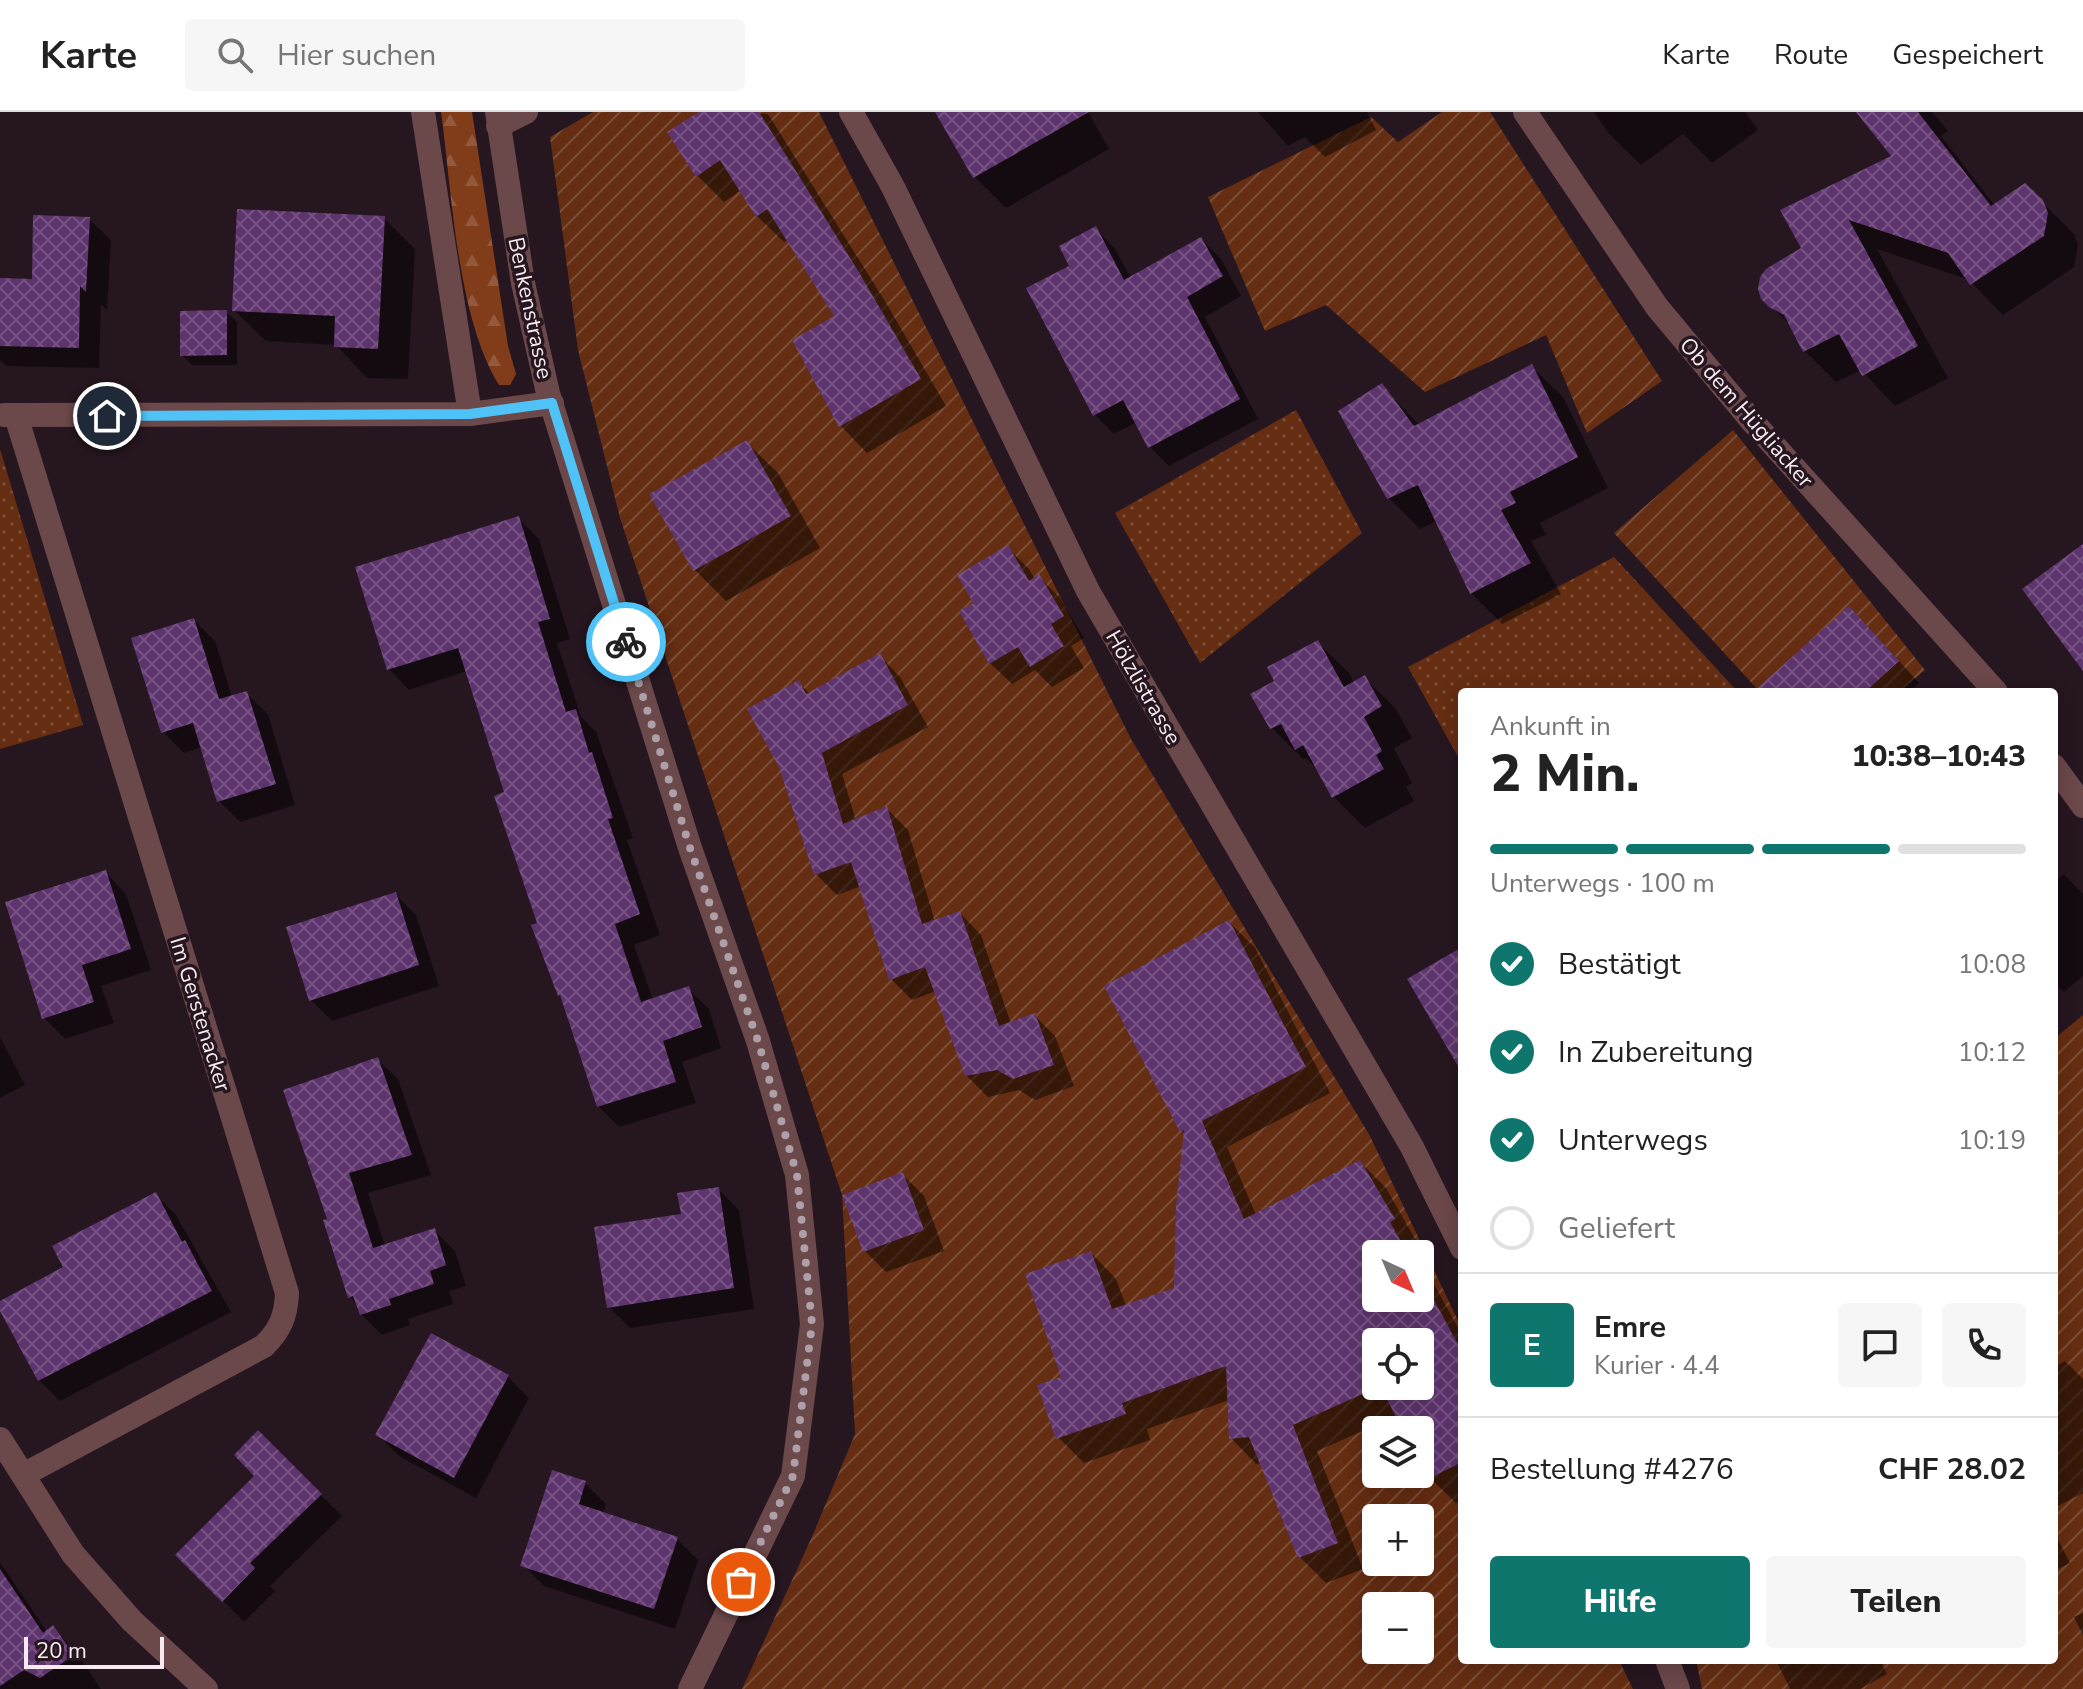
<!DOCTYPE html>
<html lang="de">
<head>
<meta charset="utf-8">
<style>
  :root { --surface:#fff; --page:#f6f6f6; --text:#222; --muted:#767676; --line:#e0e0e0; --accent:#0f766e }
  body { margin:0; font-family:"Nunito Sans",sans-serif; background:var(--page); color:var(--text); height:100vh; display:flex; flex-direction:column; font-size:30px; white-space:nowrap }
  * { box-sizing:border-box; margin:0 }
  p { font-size:26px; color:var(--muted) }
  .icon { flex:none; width:44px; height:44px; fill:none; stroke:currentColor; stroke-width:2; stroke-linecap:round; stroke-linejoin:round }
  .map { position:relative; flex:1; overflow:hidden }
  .panel { position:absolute; left:1458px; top:576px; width:600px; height:976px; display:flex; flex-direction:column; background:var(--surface); border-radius:8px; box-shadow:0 4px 20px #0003 }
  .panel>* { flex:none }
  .needle { width:52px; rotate:136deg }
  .tools { position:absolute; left:1362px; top:1128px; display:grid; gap:16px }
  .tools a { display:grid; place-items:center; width:72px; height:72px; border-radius:8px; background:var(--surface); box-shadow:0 4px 20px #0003; font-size:40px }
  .scale { position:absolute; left:24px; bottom:20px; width:140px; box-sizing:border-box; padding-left:8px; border:4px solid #f7ebf1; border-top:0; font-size:22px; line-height:28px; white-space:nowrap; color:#f7ebf1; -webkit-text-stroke:6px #26161f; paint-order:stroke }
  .pin { position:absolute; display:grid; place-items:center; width:68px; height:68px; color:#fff; margin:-34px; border:4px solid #fff; border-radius:50%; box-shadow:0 2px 8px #0007 }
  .courier { position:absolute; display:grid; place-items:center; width:80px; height:80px; margin:-40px; border:6px solid #4fc3f7; border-radius:50%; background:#fff; color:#222; box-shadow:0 2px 10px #0007 }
  .head em { font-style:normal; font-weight:800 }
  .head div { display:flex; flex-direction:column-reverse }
  .head { display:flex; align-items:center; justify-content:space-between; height:136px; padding:0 32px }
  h1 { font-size:52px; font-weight:800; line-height:60px }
  .bar { display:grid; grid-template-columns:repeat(4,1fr); gap:12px 8px; align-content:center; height:96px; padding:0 32px }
  .bar i { height:10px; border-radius:6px; background:var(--line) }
  .bar .active { background:var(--accent) }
  .bar p { grid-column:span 4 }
  .line { display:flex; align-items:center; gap:20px; padding:0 32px; border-top:2px solid var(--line) }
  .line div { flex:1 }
  .round { display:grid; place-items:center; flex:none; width:84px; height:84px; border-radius:8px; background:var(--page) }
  ol { padding:0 32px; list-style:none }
  li { display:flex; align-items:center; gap:24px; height:88px }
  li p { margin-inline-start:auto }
  li .icon { padding:8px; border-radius:50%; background:var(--accent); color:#fff; stroke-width:4 }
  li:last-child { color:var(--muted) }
  li i { width:44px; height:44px; border:4px solid var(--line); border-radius:50% }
  .button { display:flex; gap:16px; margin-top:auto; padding:16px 32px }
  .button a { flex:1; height:92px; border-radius:8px; background:var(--accent); color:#fff; font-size:32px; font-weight:800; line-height:92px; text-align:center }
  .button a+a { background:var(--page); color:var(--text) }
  header { display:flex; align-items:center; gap:48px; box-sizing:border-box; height:112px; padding:0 40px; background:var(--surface); border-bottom:2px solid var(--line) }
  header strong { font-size:38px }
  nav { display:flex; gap:44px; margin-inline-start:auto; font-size:28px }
  .search { width:560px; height:72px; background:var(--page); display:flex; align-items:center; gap:20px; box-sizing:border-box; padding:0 28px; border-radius:8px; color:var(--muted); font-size:30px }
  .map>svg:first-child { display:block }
  .grass { fill:url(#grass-dots) }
  .forest { fill:url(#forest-firs) }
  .garden { fill:url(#garden-furrows); fill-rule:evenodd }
  .shadow { fill:#0007; fill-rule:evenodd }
  .building { fill:url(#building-cross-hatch) }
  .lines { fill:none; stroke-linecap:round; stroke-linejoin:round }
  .street { stroke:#6b484a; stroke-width:24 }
  .done { stroke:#aea0a8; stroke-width:8; stroke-dasharray:0 14.4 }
  .route { stroke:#4fc3f7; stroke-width:10 }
  .labels { text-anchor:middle; stroke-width:7; stroke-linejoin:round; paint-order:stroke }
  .street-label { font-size:22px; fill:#f7ebf1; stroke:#26161f }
</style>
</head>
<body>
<header>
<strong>Karte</strong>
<div class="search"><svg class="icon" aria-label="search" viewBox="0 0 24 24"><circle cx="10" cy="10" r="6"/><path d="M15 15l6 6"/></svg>Hier suchen</div>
<nav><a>Karte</a><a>Route</a><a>Gespeichert</a></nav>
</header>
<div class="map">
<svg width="2083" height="1577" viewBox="0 0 2083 1577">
  <defs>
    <pattern id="grass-dots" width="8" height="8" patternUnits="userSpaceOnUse" patternTransform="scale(2)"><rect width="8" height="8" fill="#652d12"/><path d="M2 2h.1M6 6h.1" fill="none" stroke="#7c4c35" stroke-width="1.8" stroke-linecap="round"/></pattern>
    <pattern id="forest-firs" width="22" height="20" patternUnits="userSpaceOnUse" patternTransform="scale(2)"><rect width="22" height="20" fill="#813c1a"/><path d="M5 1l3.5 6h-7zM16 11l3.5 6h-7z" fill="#94583c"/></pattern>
    <pattern id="garden-furrows" width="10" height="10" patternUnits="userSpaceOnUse" patternTransform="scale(2)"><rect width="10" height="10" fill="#652d12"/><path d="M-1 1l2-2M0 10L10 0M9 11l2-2" fill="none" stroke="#7c4c35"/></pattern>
    <pattern id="building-cross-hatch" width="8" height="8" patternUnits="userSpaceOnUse" patternTransform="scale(2)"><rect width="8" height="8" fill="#5e346e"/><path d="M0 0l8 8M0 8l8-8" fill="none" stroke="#765283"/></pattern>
  </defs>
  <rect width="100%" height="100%" fill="#26161f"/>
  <g class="grass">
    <path d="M1296 298 1362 421 1200 551 1115 401Z"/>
    <path d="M0 337 83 613 0 637Z"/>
    <path d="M1614 445 1738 580H1462V652L1408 555Z"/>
  </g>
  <path class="forest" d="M441 0H472L508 234 516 262 510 273H499C457 205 452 80 441 0Z"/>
  <g class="garden">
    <path d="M593 0H819L1131 627 1370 1024 1462 1217V1548H1619L1633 1577H742L811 1427 855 1322 842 1083 620 406 578 238 550 25ZM1376 1142H1420V1186H1376ZM1376 1230H1420V1274H1376ZM1376 1318H1420V1362H1376ZM1376 1406H1420V1450H1376ZM1376 1494H1420V1538H1376Z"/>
    <path d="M1442 0H1490L1662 269 1587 321 1546 223 1425 280 1326 193 1265 219 1208 85 1371 5 1398 30Z"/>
    <path d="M1733 318 1925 558 1899 580H1760L1614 421Z"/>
    <path d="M2083 903V1577H1702L1696 1548H2054V927Z"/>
  </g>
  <g class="shadow">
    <path d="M702 0 768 2 886 191 946 294 867 341 841 314 837 204 789 127 784 130 757 104 741 78 724 90 697 63Z"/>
    <path d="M938 0H1088L1109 37 1006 96 975 65Z"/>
    <path d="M1258 0H1367L1376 18 1325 45 1305 25 1288 34Z"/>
    <path d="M1594 0H1745L1758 18 1712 51 1683 22 1641 53 1609 22Z"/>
    <path d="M1859 0H1932L1948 19 1941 24 1995 94 2025 74 2074 122 2078 133 2074 155 2003 203 1969 168 1877 137 1948 266 1895 294 1861 258 1836 270 1805 239 1794 217 1763 186 1804 137 1894 44Z"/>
    <path d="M384 106 415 137 408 267 367 266 336 233 266 229 234 198Z"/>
    <path d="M89 107 111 128 107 198 101 192 99 256 7 254 0 248V168L34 169Z"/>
    <path d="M1096 117 1115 137 1131 166 1201 127 1221 147 1241 184 1205 205 1258 307 1169 354 1150 335 1137 310 1114 322 1095 303 1072 154Z"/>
    <path d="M226 200 237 210V253H192L182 243Z"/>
    <path d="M1531 254 1563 285 1608 376 1540 411 1546 423 1531 429 1561 482 1502 512 1471 481 1437 409 1420 417 1389 386 1382 274 1419 313Z"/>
    <path d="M746 330 778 361 820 436 726 489 695 458Z"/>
    <path d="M518 406 539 427 570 527 557 531 581 605 596 620 633 726 627 728 660 823 634 833 653 888 688 877 709 897 721 936 682 950 696 991 619 1015 598 994 539 813 507 682 467 559 409 578 389 557Z"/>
    <path d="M1008 436 1029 457 1035 467 1039 465 1060 486 1084 526 1071 534 1084 556 1052 575 1035 558 1012 572 990 551 976 492Z"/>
    <path d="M194 508 215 529 232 585 246 581 268 602 295 693 240 710 219 689 202 635 184 641 163 620Z"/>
    <path d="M1870 517 1919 571 1909 580H1783Z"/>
    <path d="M1317 530 1349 561 1354 571 1365 566 1396 597 1412 626 1394 636 1412 671 1406 675 1414 689 1365 716 1334 685 1320 660 1306 646 1303 647 1272 616 1253 582 1277 569Z"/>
    <path d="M879 543 900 565 928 615 842 662 856 709 887 697 908 718 935 810 960 801 981 823 1011 912 1034 903 1055 924 1074 974 1035 988 1019 978 988 985 966 963 936 879 912 888 891 867 861 774 837 783 816 762 799 571 810 582Z"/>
    <path d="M105 760 126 782 151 858 101 874 114 911 65 927 44 906Z"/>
    <path d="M2064 762 2083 782V864L2064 880 2054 870V771Z"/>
    <path d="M395 782 416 803 439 874 332 909 311 888Z"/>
    <path d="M1229 810 1255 836 1330 981 1227 1035 1256 1103 1360 1050 1386 1076 1419 1134 1414 1136 1418 1142H1376V1186H1420V1147L1462 1223V1388L1456 1391 1430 1366 1420 1347V1318H1405L1397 1304 1317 1339 1363 1457 1326 1471 1300 1445 1262 1351 1256 1352 1231 1326 1229 1288 1147 1317 1150 1328 1084 1351 1058 1325 1063 1266 1091 1141 1116 1167 1126 1194 1176 1177 1186 1023 1182 1019ZM1376 1230H1420V1274H1376Z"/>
    <path d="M0 925 25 973 0 986Z"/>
    <path d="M377 947 398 967 431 1063 368 1081 385 1134 434 1118 455 1139 466 1174 449 1179 453 1192 408 1207 410 1213 382 1223 361 1202 358 1193 350 1185 329 1108Z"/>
    <path d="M903 1063 924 1084 944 1139 886 1160 865 1139Z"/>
    <path d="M718 1077 739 1098 754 1197 630 1216 609 1195 683 1104Z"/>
    <path d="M155 1082 176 1103 231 1200 60 1289 39 1268 0 1191 66 1156Z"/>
    <path d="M432 1224 508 1265 529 1286 476 1386 399 1344 378 1323Z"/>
    <path d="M2065 1249 2083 1267V1381L2054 1396V1255Z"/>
    <path d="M258 1320 342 1404 270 1474 275 1479 244 1510 178 1443 257 1364Z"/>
    <path d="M585 1371 606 1392 603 1402 677 1427 698 1448 675 1517 544 1474 523 1453Z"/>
    <path d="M2054 1420 2070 1451 2054 1459Z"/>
    <path d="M0 1450 47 1520 53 1516 74 1537 101 1577H0Z"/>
    <path d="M2083 1501V1523L2074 1505Z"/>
    <path d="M1776 1548H1880L1887 1562 1860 1577H1790Z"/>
  </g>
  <g class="building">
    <path d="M699 0H759L860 162 921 267 839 315 792 228 834 204 767 97 756 105 720 48 696 65 667 20Z"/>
    <path d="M935 0H1089L973 66Z"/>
    <path d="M1856 0H1918L1991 94 2025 71 2043 88 2048 101 2044 124 1970 173 1948 141 1849 108 1918 234 1862 264 1839 222 1803 240 1784 203 1769 195 1761 187 1758 177 1760 165 1766 157 1801 136 1780 98 1891 44Z"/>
    <path d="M237 97 385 104 378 237 334 235 335 204 232 199Z"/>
    <path d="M33 103 90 105 86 180 80 174 79 236 0 234V166L32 167Z"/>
    <path d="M1096 114 1124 168 1201 125 1223 164 1187 185 1240 287 1148 336 1123 288 1093 304 1026 176 1069 154 1059 134Z"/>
    <path d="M227 198V243L180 244V199Z"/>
    <path d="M1532 252 1578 345 1510 380 1516 391 1501 398 1531 451 1470 482 1418 373 1387 387 1338 299 1382 271 1414 314Z"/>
    <path d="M747 328 791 404 693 459 649 382Z"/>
    <path d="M519 404 550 507 538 510 566 600 576 597 589 641 592 640 613 706 608 707 640 802 615 812 641 890 689 874 702 915 663 929 676 970 597 995 560 883 558 884 531 813 537 811 494 684 504 680 458 536 387 558 355 455Z"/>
    <path d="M2083 432V559L2022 477Z"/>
    <path d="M1008 433 1029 469 1039 462 1064 504 1051 512 1064 534 1030 555 1018 535 989 552 959 499 973 491 957 463Z"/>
    <path d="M1849 494 1899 549 1865 580H1753Z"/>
    <path d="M194 506 219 587 247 579 276 672 217 690 193 611 161 621 131 526Z"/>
    <path d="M1318 528 1344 575 1365 563 1382 594 1364 605 1382 639 1376 643 1384 657 1332 686 1303 633 1295 638 1281 612 1270 617 1250 582 1274 569 1267 555Z"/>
    <path d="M880 541 908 593 822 641 843 712 887 694 922 812 960 799 999 914 1035 901 1054 953 1013 967 997 958 965 964 925 855 889 868 851 750 814 763 779 655 747 597 799 568 806 582Z"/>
    <path d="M106 758 131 837 82 853 94 890 42 907 5 790Z"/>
    <path d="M396 780 419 853 309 889 286 815Z"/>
    <path d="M1229 808 1306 955 1202 1009 1244 1107 1360 1048 1395 1107 1390 1110 1408 1142H1376V1186H1420V1162L1462 1240V1350L1428 1367 1420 1351V1318H1403L1380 1274H1420V1230H1376V1276L1293 1313 1338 1431 1298 1446 1249 1325 1229 1327 1226 1254 1122 1291 1126 1302 1056 1327 1037 1273 1061 1265 1025 1162 1091 1139 1112 1197 1174 1176 1176 1093 1184 1018 1180 1020 1104 874Z"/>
    <path d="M1462 835V961L1407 867Z"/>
    <path d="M378 945 412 1043 349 1061 373 1136 435 1116 446 1153 430 1159 434 1172 389 1187 391 1193 360 1203 353 1184 348 1186 323 1108 327 1107 283 978Z"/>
    <path d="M903 1060 924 1118 863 1140 842 1083Z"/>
    <path d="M719 1075 734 1176 607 1196 594 1115 681 1102 677 1081Z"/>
    <path d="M156 1080 182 1130 185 1128 212 1179 38 1269 0 1199V1189L63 1155 52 1134Z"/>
    <path d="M431 1221 509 1263 454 1366 375 1323Z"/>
    <path d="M258 1318 322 1382 250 1451 255 1456 222 1490 175 1443 254 1364 234 1343Z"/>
    <path d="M552 1358 586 1369 579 1392 678 1425 654 1497 520 1454Z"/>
    <path d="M0 1457 43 1521 53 1513 74 1543 40 1566 24 1558 0 1574Z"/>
  </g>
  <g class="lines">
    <g class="street">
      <path d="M423 0 470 302"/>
      <path d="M497 0 523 171 548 281 690 736 758 929 797 1063 812 1212 793 1364 690 1577"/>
      <path d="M851 0 893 75 1088 479 1412 1035 1462 1136"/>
      <path d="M1525 0 1657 195 1752 309 1996 580"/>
      <path d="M498 14 526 0"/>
      <path d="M4 303 470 302 552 291"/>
      <path d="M16 304 287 1181C286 1205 280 1218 264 1234L23 1363"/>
      <path d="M2054 654 2083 694"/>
      <path d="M0 1327 73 1442 132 1509 206 1577"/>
      <path d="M1667 1548 1678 1577"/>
    </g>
  </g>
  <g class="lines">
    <path class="done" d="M626 530 690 736 758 929 797 1063 812 1212 793 1364 741 1470"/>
    <path class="route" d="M107 304 470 302 552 291 626 530"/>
  </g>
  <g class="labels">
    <g class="street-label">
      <text transform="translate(531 196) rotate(78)" y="8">Benkenstrasse</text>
      <text transform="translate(1747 300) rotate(49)" y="8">Ob dem Hügliacker</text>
      <text transform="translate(1144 575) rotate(60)" y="8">Hölzlistrasse</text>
      <text transform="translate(201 902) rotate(73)" y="8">Im Gerstenacker</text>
    </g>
  </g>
</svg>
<div class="tools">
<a><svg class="needle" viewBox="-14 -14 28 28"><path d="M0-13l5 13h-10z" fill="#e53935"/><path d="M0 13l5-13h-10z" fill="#767676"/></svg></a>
<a><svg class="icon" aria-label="locate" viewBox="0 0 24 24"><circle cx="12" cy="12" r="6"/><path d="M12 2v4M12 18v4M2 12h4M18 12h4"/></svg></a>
<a><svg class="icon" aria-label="layers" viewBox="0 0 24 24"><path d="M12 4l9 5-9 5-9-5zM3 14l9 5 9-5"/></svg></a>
<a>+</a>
<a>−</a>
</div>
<div class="scale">20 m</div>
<div class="pin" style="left:741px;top:1470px;background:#ea580c"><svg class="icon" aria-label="bag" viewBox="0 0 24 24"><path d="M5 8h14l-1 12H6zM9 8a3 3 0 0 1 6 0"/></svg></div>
<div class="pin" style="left:107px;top:304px;background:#1f2937"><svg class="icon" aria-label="home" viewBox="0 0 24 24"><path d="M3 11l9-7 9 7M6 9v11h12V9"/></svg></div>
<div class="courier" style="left:626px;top:530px"><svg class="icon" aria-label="bike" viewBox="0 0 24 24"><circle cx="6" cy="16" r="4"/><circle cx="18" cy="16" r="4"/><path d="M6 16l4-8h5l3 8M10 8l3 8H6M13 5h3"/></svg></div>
<section class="panel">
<div class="head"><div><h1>2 Min.</h1><p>Ankunft in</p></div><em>10:38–10:43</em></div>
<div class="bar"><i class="active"></i><i class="active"></i><i class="active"></i><i></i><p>Unterwegs · 100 m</p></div>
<ol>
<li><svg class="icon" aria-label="check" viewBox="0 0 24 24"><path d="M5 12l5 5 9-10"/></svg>Bestätigt<p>10:08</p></li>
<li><svg class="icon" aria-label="check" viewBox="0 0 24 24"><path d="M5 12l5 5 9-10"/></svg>In Zubereitung<p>10:12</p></li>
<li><svg class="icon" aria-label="check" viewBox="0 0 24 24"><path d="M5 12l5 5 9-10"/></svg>Unterwegs<p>10:19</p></li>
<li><i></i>Geliefert</li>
</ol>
<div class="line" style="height:144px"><b class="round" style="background:var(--accent);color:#fff">E</b><div><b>Emre</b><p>Kurier · 4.4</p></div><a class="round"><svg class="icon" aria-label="chat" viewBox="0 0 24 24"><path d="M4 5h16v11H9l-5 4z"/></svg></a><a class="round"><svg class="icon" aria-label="phone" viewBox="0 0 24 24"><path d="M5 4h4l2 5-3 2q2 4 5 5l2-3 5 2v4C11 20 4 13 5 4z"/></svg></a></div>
<div class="line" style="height:104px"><div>Bestellung #4276</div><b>CHF 28.02</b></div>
<div class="button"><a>Hilfe</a><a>Teilen</a></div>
</section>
</div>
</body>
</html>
